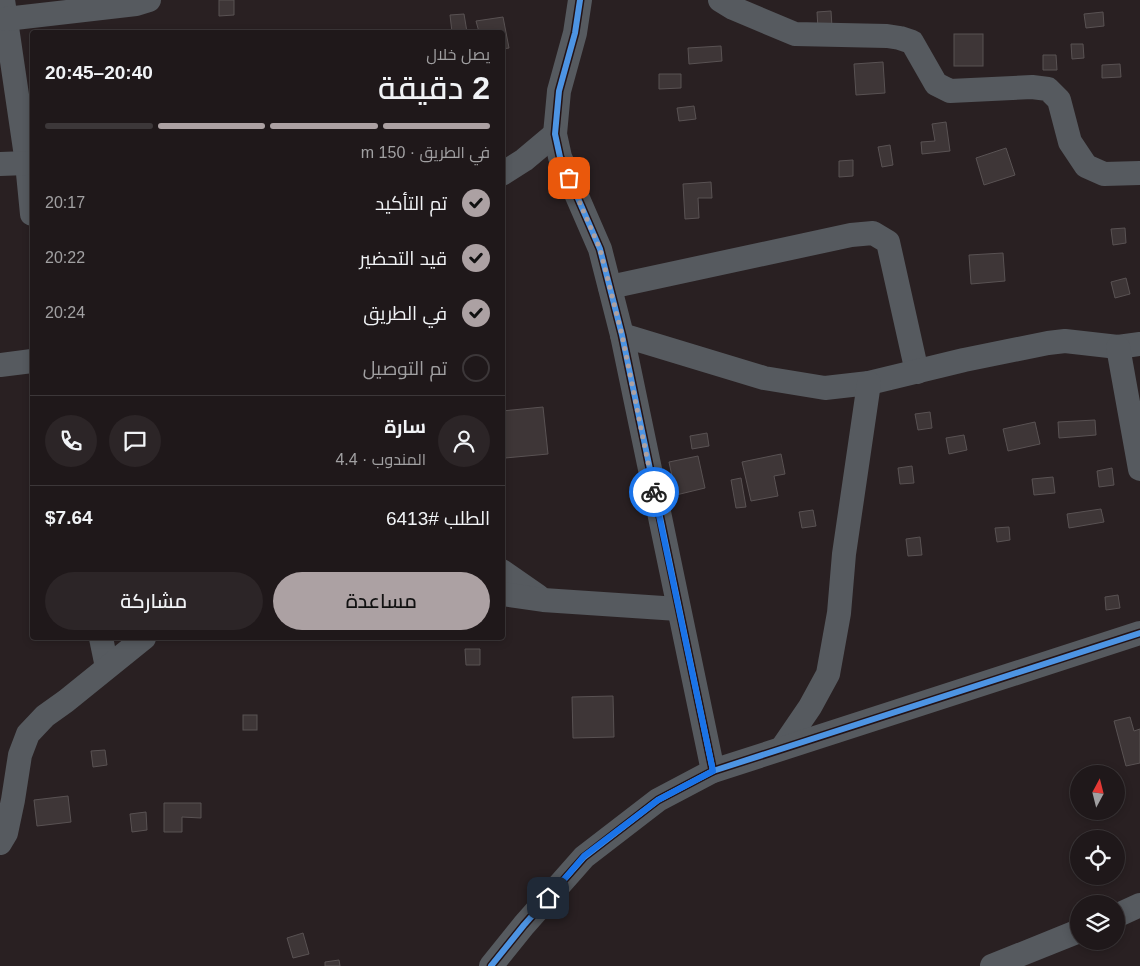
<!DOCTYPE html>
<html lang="ar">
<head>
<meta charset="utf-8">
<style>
  :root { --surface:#1f181a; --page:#2c2527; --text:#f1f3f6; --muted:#a1a0a2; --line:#3c3739; --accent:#aca1a3 }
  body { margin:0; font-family:Arial,Cairo,sans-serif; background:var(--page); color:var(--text); direction:rtl; height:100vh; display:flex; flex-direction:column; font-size:19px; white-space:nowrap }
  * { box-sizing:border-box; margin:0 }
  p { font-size:16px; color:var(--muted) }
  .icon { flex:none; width:28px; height:28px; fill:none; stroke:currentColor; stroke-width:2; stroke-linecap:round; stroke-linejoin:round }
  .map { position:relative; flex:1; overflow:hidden; direction:ltr }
  .sheet { position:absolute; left:30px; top:30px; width:475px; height:610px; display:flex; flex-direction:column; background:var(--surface); border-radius:5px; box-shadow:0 2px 8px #0003,0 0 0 1px var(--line); direction:rtl }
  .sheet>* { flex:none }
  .needle { width:32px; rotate:7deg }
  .tools { position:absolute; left:1070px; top:765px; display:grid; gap:10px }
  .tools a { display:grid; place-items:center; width:55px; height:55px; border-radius:50%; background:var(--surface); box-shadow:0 2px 8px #0003,0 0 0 1px var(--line); font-size:25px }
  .pin { position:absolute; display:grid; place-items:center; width:42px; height:42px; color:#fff; margin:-21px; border-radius:10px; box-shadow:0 2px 8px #0006 }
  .courier { position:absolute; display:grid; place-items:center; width:50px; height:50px; margin:-25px; border:4px solid #1a73e8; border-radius:50%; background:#fff; color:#222; box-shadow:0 1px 6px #0007 }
  .summary em { font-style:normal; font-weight:600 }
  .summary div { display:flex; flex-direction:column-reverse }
  .summary { display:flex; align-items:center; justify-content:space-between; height:85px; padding:0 15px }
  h1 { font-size:32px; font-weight:600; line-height:38px }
  .bar { display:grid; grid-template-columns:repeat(4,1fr); gap:8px 5px; align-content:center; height:60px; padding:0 15px }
  .bar i { height:6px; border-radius:4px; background:var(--line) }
  .bar .selected { background:var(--accent) }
  .bar p { grid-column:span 4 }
  .line { display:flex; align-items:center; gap:12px; padding:0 15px; border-top:1px solid var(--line) }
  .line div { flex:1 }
  .round { display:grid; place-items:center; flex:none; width:52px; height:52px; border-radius:26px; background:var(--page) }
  ol { padding:0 15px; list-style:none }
  li { display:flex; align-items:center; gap:15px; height:55px }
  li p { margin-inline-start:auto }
  li .icon { padding:5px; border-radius:50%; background:var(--accent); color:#111; stroke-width:4 }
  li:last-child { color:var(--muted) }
  li i { width:28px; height:28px; border:2px solid var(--line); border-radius:50% }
  .button { display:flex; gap:10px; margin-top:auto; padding:10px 15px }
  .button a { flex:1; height:58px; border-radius:30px; background:var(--accent); color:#111; font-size:20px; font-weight:600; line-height:58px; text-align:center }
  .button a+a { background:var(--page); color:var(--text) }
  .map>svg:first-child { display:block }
  .building { fill:#3e3637; stroke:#595253 }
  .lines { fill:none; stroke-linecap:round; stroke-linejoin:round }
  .minor { stroke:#565a5f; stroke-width:24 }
  .cycleway-casing { stroke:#231316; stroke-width:9 }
  .cycleway { stroke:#4d94e3; stroke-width:6 }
  .done { stroke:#aca1a3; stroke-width:5; stroke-dasharray:0 9 }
  .route { stroke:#1a73e8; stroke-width:6 }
</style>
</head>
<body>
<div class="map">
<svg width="1140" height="966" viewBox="0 0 1140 966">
  <rect width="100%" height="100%" fill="#292022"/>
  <g class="building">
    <path d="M219 0H234V15L219 16Z"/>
    <path d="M831 11 832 27 818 29 817 12Z"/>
    <path d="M1103 12 1104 26 1086 28 1084 14Z"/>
    <path d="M464 14 467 32H452L450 15Z"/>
    <path d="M503 17 509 48 502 49V32H479L476 21Z"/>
    <rect x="954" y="34" width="29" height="32"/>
    <path d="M1071 44H1083L1084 58 1072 59Z"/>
    <path d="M721 46 722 61 689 64 688 48Z"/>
    <path d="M1043 55H1056L1057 70H1043Z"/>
    <path d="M883 62 885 93 856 95 854 64Z"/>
    <path d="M1120 64 1121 77 1102 78V65Z"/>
    <path d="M659 74H681V88L659 89Z"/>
    <path d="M694 106 696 119 679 121 677 108Z"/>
    <path d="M946 122 950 151 922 154 921 142 935 141 932 124Z"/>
    <path d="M890 145 893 165 882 167 878 147Z"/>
    <path d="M1006 148 1015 175 984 185 976 158Z"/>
    <path d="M853 160V176L839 177V161Z"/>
    <path d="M711 182 712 198H698L699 218 685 219 683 184Z"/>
    <path d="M1125 228 1126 243 1113 245 1111 229Z"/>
    <path d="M1003 253 1005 281 971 284 969 255Z"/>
    <path d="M1126 278 1130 294 1115 298 1111 282Z"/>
    <path d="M543 407 548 454 505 458 502 433V411Z"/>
    <path d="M930 412 932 428 918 430 915 414Z"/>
    <path d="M1095 420 1096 435 1059 438 1058 422Z"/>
    <path d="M1035 422 1040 444 1008 451 1003 429Z"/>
    <path d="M707 433 709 446 692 449 690 436Z"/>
    <path d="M964 435 967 450 949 454 946 438Z"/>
    <path d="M781 454 785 474 774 476 778 496 751 501 742 462Z"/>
    <path d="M698 456 705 488 676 495 669 462Z"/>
    <path d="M912 466 914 483 900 484 898 468Z"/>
    <path d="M1112 468 1114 485 1099 487 1097 471Z"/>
    <path d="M1053 477 1055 493 1034 495 1032 479Z"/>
    <path d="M741 478 746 507 736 508 731 480Z"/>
    <path d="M1101 509 1104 522 1069 528 1067 514Z"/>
    <path d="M813 510 816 526 802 528 799 512Z"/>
    <path d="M1009 527 1010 540 997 542 995 528Z"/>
    <path d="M920 537 922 555 908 556 906 539Z"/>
    <path d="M1118 595 1120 608 1106 610 1105 597Z"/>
    <path d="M465 649H480V665H466Z"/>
    <path d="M613 696 614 737 573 738 572 697Z"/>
    <rect x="243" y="715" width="14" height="15"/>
    <path d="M1130 717 1134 731 1140 729V763L1126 766 1114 721Z"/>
    <path d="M105 750 107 765 93 767 91 751Z"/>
    <path d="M68 796 71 822 37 826 34 800Z"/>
    <path d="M164 803H201V818L182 817V832H164Z"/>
    <path d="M146 812 147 830 132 832 130 814Z"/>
    <path d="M303 933 309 954 293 958 287 938Z"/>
    <path d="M339 960 340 966H325V962Z"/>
  </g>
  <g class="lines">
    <g class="minor">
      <path d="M3 0 27 163 32 214"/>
      <path d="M580 0 575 33 559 91 555 134 560 157 600 249 622 335 713 771"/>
      <path d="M720 0 733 8 795 34 887 36 900 38 912 42 936 84 950 91 1032 87 1048 89 1059 100 1070 142 1086 166 1104 174 1140 173"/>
      <path d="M6 19 136 4 149 0"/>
      <path d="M0 164 27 163"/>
      <path d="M502 174 524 160 555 134"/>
      <path d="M610 287 851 235 873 233 888 242 917 372"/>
      <path d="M622 335 764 378 825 388 869 383 964 360 1048 343 1065 341 1118 347 1140 344"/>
      <path d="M1118 347 1140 469"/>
      <path d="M0 365 32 361"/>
      <path d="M502 571 538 596"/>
      <path d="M502 594 543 600 678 609"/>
      <path d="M101 638 107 667"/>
      <path d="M782 748 810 707 828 674 839 613 844 554 869 383"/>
      <path d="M0 843 6 833 13 800 20 755 28 734 45 716 66 701 144 638"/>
      <path d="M1116 916 1140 905"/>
      <path d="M491 966 524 925 584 857 658 800 713 771 1140 633"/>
      <path d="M992 966 1079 931"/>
    </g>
    <g class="cycleway-casing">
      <g id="cycleway">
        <path d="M580 0 575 33 559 91 555 134 560 157 600 249 622 335 713 771"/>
        <path d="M491 966 524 925 584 857 658 800 713 771 1140 633"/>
      </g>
    </g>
    <use href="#cycleway" class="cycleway"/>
  </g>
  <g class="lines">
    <path class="done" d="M569 178 600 249 622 335 654 492"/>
    <path class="route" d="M548 898 584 856 658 800 713 771 654 492"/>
  </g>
</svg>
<div class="tools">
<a><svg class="needle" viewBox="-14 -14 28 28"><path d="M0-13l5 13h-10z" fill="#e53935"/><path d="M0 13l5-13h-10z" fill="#a1a0a2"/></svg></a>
<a><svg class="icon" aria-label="locate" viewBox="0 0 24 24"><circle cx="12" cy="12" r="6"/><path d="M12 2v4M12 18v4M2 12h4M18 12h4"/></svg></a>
<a><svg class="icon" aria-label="layers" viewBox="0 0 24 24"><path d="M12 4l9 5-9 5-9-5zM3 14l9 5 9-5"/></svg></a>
</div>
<div class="pin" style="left:569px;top:178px;background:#ea580c"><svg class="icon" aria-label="bag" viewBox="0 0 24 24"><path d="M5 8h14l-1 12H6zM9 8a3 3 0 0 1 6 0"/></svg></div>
<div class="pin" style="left:548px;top:898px;background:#1f2937"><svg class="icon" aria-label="home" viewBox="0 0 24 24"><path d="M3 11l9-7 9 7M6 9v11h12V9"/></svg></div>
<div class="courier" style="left:654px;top:492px"><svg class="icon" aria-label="bike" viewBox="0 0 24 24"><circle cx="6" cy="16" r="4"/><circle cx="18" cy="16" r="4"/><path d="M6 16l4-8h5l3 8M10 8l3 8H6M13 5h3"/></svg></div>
<section class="sheet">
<div class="summary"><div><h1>2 دقيقة</h1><p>يصل خلال</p></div><em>20:40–20:45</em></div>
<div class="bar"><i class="selected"></i><i class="selected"></i><i class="selected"></i><i></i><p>في الطريق · 150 m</p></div>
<ol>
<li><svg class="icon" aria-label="check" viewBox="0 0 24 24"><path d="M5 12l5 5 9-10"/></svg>تم التأكيد<p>20:17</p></li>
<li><svg class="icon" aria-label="check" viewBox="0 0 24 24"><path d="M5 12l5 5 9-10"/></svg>قيد التحضير<p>20:22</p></li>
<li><svg class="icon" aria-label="check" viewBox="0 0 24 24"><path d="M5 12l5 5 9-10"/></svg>في الطريق<p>20:24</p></li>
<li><i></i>تم التوصيل</li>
</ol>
<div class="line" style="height:90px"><a class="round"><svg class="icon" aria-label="person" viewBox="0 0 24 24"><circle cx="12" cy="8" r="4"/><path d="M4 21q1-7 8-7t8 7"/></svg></a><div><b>سارة</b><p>المندوب · 4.4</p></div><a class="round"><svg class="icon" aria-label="chat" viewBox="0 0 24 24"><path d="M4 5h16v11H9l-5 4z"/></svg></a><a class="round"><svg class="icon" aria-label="phone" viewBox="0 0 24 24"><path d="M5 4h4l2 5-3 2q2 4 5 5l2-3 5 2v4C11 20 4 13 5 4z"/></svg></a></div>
<div class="line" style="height:65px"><div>الطلب #6413</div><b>$7.64</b></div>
<div class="button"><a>مساعدة</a><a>مشاركة</a></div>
</section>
</div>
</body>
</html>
